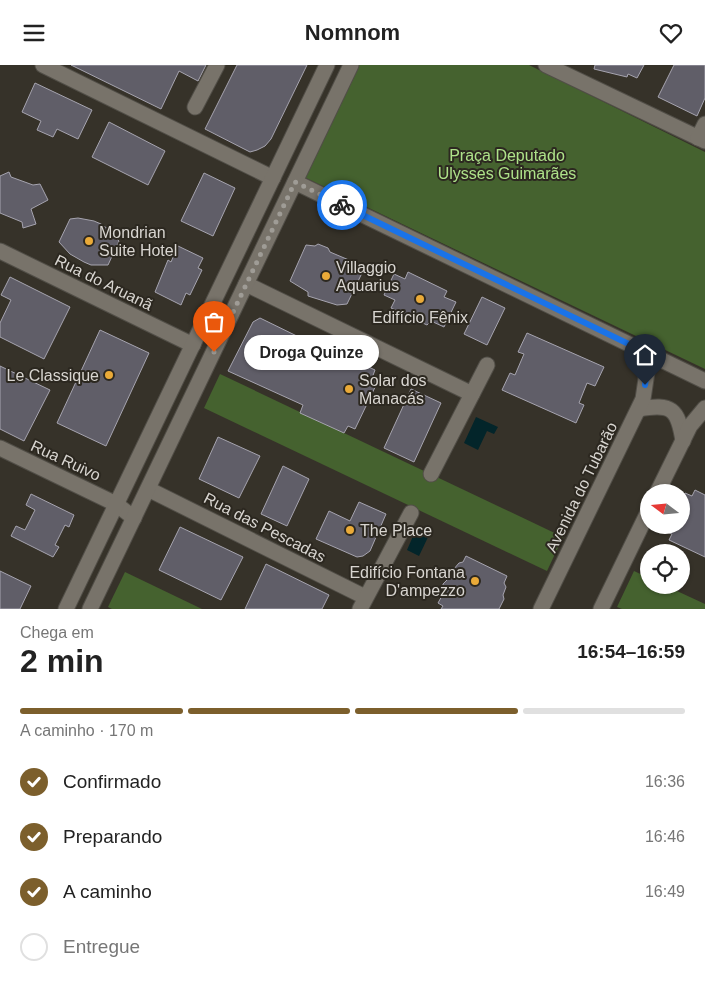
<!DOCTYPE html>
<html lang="pt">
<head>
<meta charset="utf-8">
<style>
  :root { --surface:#fff; --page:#f6f6f6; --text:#222; --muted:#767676; --line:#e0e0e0; --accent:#7c5f2c }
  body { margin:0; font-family:Helvetica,sans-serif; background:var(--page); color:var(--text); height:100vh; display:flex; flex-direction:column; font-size:19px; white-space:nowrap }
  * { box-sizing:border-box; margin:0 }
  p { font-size:16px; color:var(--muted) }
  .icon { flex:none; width:28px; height:28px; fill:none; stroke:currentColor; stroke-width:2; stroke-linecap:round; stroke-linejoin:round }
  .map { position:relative; height:544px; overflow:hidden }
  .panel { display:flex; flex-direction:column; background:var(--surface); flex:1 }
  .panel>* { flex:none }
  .needle { width:32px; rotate:286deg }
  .tools { position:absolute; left:640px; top:419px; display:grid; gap:10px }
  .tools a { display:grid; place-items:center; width:50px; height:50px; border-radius:50%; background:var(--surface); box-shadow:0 1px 4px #0004; font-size:25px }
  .pin { position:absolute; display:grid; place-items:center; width:42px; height:42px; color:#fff; margin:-51px -21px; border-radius:50% 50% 50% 0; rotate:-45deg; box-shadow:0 0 5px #0007 }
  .pin .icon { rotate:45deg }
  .courier { position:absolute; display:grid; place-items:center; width:50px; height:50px; margin:-25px; border:4px solid #1a73e8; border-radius:50%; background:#fff; color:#222; box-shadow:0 1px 6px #0007 }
  .bubble { position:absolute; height:35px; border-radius:18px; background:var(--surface); box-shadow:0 1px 4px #0004; font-size:16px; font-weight:600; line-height:35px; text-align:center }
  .headline em { font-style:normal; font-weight:600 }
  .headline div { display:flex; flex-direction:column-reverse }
  .headline { display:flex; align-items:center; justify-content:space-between; height:85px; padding:0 20px }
  h1 { font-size:32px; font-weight:600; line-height:38px }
  .bar { display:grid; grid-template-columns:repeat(4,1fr); gap:8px 5px; align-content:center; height:60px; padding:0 20px }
  .bar i { height:6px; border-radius:4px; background:var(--line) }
  .bar .selected { background:var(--accent) }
  .bar p { grid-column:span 4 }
  ol { padding:0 20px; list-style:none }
  li { display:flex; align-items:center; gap:15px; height:55px }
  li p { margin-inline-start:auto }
  li .icon { padding:5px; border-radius:50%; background:var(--accent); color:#fff; stroke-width:4 }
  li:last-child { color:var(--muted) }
  li i { width:28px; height:28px; border:2px solid var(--line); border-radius:50% }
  header { display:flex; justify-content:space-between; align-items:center; height:65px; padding:0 20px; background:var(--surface); font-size:22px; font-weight:600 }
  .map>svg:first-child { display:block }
  .green { fill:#45622f }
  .water { fill:#03252a }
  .building { fill:#605e68; stroke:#a6a4af }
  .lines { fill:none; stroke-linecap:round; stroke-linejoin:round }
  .minor-casing { stroke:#514e47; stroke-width:17 }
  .minor { stroke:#78736a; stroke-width:15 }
  .done { stroke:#9f9c96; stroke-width:5; stroke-dasharray:0 9 }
  .route { stroke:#1a73e8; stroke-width:6 }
  .poi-dot { fill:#eaaa38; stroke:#2c2820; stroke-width:2 }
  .labels { text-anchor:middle; stroke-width:4; stroke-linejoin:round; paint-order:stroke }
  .park-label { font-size:16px; fill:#aee289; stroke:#2c2820 }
  .poi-label { font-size:16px; fill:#d8d5d0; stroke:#2c2820; text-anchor:start }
  .street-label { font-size:16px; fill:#d8d5d0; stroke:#2c2820 }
</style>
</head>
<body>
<header><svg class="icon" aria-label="menu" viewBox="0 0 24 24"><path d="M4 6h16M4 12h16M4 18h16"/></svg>Nomnom<svg class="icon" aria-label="heart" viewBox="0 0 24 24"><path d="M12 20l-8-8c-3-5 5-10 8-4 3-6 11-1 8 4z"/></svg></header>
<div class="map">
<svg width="705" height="544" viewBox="0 0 705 544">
  <rect width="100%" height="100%" fill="#363229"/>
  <g class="green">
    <path d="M358 0H529L705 87V304L304 112Z"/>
    <path d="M220 309 563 472 547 506 204 343Z"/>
    <path d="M634 506 649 513V520H664L705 539V544H622L617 542Z"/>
    <path d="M125 507 202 544H112L108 542Z"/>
  </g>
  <g class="water">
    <path d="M476 352 498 362 494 369 487 366 478 385 464 378Z"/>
    <path d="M417 462 430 468 419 491 407 485Z"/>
  </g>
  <g class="building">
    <path d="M71 0H206L198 16 179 6 161 44Z"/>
    <path d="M237 0H307L271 74 265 81 257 85 250 87 205 64Z"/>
    <path d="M595 0H644L637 13 628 9 627 12 594 4Z"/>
    <path d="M674 0H705V33L697 51 658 32Z"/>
    <path d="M35 18 92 45 78 74 57 64 53 72 37 65 41 56 22 47Z"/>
    <path d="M109 57 165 86 148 120 92 92Z"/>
    <path d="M9 107 11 112 33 120 40 119 48 135 31 144 36 159 23 163 22 157 0 148V111Z"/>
    <path d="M204 108 235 123 213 171 181 156Z"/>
    <path d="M78 153 94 156 101 159 108 164 119 176 108 200H91L84 197 70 189 59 177 70 154Z"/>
    <path d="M318 179 328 183 330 187 356 198 362 208 347 239 337 240 308 231V227L290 216 306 180 315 181Z"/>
    <path d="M178 181 203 193 198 203 202 205 190 230 186 228 181 240 155 227 168 195 171 197Z"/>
    <path d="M408 207 447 226 444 232 456 237 444 262 431 256 427 260 391 243 395 235 384 230 394 209 405 214Z"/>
    <path d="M10 212 70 242 44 294 0 272V258L11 235 1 230Z"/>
    <path d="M482 232 505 243 487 280 464 269Z"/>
    <path d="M260 253 305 275 302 281 328 293 332 285 375 305 372 313 378 316 355 364 348 361 344 368 300 348 303 340 228 306 253 257Z"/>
    <path d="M100 265 149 288 106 381 57 358Z"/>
    <path d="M527 268 604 302 595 321 587 318 579 338 584 340 576 358 502 325 510 308 515 310 524 289 518 287Z"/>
    <path d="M0 301 50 325 24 376 0 364Z"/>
    <path d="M411 324 441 338 414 397 384 383Z"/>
    <path d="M218 372 260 391 239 433 199 414Z"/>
    <path d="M283 401 309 414 287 461 261 449Z"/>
    <path d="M695 425 705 430V492L669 475 672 469 653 460H681V437L685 428 692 431Z"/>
    <path d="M31 429 74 450 69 462 65 460 55 480 59 482 53 492 11 471 16 461 25 465 35 445 26 440Z"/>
    <path d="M359 437 386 449 370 486 363 491 357 492 316 474 329 446 350 456Z"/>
    <path d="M180 462 243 492 221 535 159 505Z"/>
    <path d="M466 491 507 511 504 518 506 522 503 530 504 534 499 544H441L443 541 438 538 443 529V519L448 514 450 507 453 505 459 498 463 497Z"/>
    <path d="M266 499 329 530 322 544H245Z"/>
    <path d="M0 506 31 521 20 544H0Z"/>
  </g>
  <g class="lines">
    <g class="minor-casing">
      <g id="minor">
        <path d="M43 0 273 113"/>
        <path d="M546 0 705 76"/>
        <path d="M195 42 217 0"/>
        <path d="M698 73 705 59"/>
        <path d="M295 117 705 316"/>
        <path d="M0 186 193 280"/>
        <path d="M246 219 472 329"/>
        <path d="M639 344C672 338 678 344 683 376"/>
        <path d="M0 383 116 439 134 453"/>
        <path d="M431 409 487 300"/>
        <path d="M148 424 365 532"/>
        <path d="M657 428 690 361 705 343"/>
        <path d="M66 544 327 0"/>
        <path d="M90 544 351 0"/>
        <path d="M360 544 411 448"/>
        <path d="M541 544 643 334 647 307 639 284"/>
        <path d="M601 544 649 445"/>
      </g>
    </g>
    <use href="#minor" class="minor"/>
  </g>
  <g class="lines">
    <path class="done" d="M214 287 295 117 342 140"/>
    <path class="route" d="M342 140 639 284 647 307 645 320"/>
  </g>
  <g class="poi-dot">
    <circle cx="89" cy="176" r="5"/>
    <circle cx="326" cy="211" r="5"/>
    <circle cx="420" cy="234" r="5"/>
    <circle cx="109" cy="310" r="5"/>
    <circle cx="349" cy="324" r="5"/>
    <circle cx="350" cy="465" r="5"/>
    <circle cx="475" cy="516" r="5"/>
  </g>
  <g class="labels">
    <g class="park-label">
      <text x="507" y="96">Praça Deputado<tspan x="507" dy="18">Ulysses Guimarães</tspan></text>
    </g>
    <g class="poi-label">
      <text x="99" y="173">Mondrian<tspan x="99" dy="18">Suite Hotel</tspan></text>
      <text x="336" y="208">Villaggio<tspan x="336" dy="18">Aquarius</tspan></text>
      <text x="420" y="258" text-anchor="middle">Edifício Fênix</text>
      <text x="99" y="316" text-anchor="end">Le Classique</text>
      <text x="359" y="321">Solar dos<tspan x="359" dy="18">Manacás</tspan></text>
      <text x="360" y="471">The Place</text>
      <text x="465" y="513" text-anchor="end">Edifício Fontana<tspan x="465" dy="18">D'ampezzo</tspan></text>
    </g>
    <g class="street-label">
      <text transform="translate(104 217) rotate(26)" y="6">Rua do Aruanã</text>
      <text transform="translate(66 395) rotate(25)" y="6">Rua Ruivo</text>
      <text transform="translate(581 422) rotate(-64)" y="6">Avenida do Tubarão</text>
      <text transform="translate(265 462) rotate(27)" y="6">Rua das Pescadas</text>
    </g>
  </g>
</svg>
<div class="tools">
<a><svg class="needle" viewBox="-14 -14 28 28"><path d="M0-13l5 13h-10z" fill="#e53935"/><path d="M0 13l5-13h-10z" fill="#767676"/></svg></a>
<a><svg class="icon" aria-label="locate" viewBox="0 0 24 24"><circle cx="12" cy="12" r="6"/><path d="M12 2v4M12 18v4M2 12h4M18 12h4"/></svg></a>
</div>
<div class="pin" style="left:214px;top:287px;background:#ea580c"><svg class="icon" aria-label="bag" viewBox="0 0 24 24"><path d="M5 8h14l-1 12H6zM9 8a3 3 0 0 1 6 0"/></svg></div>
<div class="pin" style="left:645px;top:320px;background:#1f2937"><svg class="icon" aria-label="home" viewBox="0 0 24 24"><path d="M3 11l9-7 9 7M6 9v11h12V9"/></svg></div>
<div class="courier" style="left:342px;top:140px"><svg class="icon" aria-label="bike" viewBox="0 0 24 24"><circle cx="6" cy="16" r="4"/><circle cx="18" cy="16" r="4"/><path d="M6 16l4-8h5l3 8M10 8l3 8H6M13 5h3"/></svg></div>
<div class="bubble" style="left:244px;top:270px;width:135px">Droga Quinze</div>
</div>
<section class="panel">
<div class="headline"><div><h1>2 min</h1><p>Chega em</p></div><em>16:54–16:59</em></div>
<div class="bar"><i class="selected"></i><i class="selected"></i><i class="selected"></i><i></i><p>A caminho · 170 m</p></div>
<ol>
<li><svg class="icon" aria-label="check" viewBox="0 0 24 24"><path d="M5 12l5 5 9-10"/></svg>Confirmado<p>16:36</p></li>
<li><svg class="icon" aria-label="check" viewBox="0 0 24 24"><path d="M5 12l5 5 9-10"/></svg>Preparando<p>16:46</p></li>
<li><svg class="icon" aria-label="check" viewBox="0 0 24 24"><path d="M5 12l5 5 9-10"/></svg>A caminho<p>16:49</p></li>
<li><i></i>Entregue</li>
</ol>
</section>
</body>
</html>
